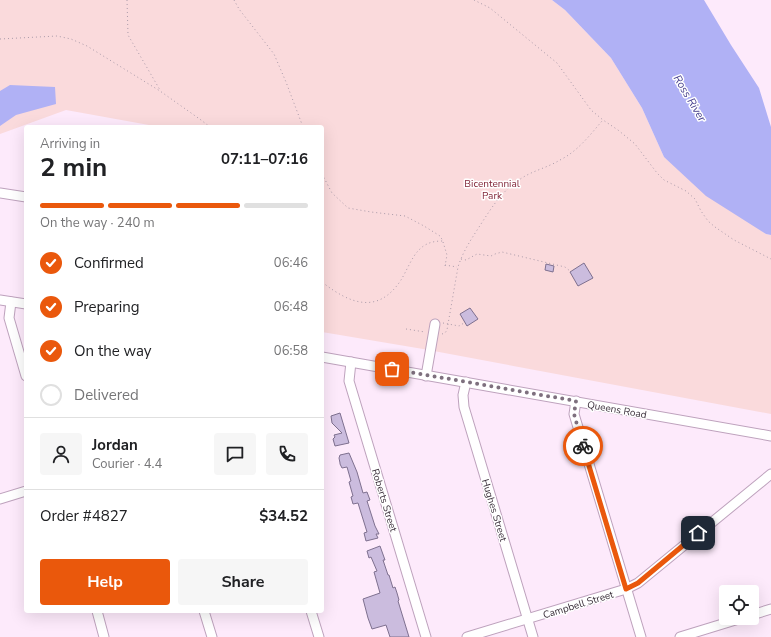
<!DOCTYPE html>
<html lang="en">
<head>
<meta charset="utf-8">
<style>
  :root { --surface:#fff; --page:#f6f6f6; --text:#202124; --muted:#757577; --line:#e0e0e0; --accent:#ea580c }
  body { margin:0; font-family:"Nunito Sans",sans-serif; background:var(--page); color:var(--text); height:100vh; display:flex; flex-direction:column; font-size:15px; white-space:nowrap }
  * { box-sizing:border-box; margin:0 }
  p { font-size:13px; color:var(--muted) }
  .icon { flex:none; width:22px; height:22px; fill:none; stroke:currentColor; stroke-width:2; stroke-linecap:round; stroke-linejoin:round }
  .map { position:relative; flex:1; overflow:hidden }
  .panel { position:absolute; left:24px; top:125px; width:300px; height:488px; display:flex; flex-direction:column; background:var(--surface); border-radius:4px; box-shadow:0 4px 16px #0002 }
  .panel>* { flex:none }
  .controls { position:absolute; left:719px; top:585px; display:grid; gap:8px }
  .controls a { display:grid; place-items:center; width:40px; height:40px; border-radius:4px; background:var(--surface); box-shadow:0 4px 16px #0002; font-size:20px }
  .pin { position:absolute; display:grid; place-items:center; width:34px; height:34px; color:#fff; margin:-17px; border-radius:8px; box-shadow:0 2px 6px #0006 }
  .courier { position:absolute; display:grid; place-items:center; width:40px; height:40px; margin:-20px; border:3px solid #ea580c; border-radius:50%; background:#fff; color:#222; box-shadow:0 1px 5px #0007 }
  .headline em { font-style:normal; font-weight:700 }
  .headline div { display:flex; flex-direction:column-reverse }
  .headline { display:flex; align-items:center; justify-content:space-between; height:68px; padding:0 16px }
  h1 { font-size:26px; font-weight:700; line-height:30px }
  .bar { display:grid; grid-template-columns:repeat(4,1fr); gap:6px 4px; align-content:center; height:48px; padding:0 16px }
  .bar i { height:5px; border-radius:3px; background:var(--line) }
  .bar .on { background:var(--accent) }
  .bar p { grid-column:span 4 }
  .line { display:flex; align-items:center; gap:10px; padding:0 16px; border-top:1px solid var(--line) }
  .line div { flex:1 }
  .round { display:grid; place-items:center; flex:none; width:42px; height:42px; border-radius:4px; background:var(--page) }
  ol { padding:0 16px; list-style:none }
  li { display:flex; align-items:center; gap:12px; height:44px }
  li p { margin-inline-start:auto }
  li .icon { padding:4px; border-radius:50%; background:var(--accent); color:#fff; stroke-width:4 }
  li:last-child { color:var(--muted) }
  li i { width:22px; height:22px; border:2px solid var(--line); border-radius:50% }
  .primary-button { display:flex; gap:8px; margin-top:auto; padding:8px 16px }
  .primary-button a { flex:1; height:46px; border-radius:4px; background:var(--accent); color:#fff; font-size:16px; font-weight:700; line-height:46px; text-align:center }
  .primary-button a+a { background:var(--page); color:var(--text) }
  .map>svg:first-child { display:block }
  .green { fill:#fadadc }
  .water { fill:#b0b1f5 }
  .building { fill:#cbbcde; stroke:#7e708f }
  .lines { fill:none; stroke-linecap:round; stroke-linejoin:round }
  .minor-casing { stroke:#bea2bd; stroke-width:11 }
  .path { stroke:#aa9aa9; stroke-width:1; stroke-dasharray:1 3; stroke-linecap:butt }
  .minor { stroke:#fff; stroke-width:9 }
  .done { stroke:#7e707e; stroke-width:4; stroke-dasharray:0 7.2 }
  .route { stroke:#ea580c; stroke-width:5 }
  .labels { text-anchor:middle; stroke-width:3; stroke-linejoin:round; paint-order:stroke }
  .park-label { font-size:10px; fill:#802437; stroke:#fff }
  .street-label { font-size:10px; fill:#3a2f3a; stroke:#fff }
  .water-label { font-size:11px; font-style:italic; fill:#443d8c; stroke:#fff }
</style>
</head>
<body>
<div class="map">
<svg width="771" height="637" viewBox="0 0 771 637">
  <rect width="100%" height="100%" fill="#fdeafb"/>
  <path class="green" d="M0 0H552L565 10 611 58 642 108 664 157 766 234 771 235V414L423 349 322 332V127H160L66 110 0 134Z"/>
  <g class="water">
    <path d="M552 0H704L731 45 759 88 771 127V235L766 234 706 196 664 157 642 108 611 58 565 10Z"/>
    <path d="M10 85 55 87 56 104 16 115 0 126V91Z"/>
  </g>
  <g class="building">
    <path d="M584 263 593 278 578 286 570 272Z"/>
    <path d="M546 264 554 266 553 272 545 270Z"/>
    <path d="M470 308 478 319 467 326 460 314Z"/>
    <path d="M340 413 349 443 335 446 333 439 335 437 334 435 342 433 332 423 331 416Z"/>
    <path d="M349 453 357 472 363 493 367 492 370 500 367 501 375 526 379 534H376L378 538 366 541 364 533 367 532 358 503 353 504 351 497 353 496 349 482 351 481 347 467 342 468 340 464V463L339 458 340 455Z"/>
    <path d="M380 546 385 560H383L388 575H389L393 588 395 587 397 593 399 600 398 601 409 637H390L386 625 372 629 368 618 363 599 380 593 374 572 377 571 371 557 369 558 367 551Z"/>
  </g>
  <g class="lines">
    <g class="minor-casing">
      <g id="minor">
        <path d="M0 193 26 197"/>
        <path d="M0 300 26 304"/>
        <path d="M11 302 9 318 26 376"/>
        <path d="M322 357 771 436"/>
        <path d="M351 362 349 381 426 637"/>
        <path d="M426 376 435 324"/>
        <path d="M466 382 463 395 464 407 533 637"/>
        <path d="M576 401 574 414 641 637"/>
        <path d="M0 499 26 491"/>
        <path d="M97 611 104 637"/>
        <path d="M204 611 212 637"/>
        <path d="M311 611 319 637"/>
        <path d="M752 615 771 609"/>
        <path d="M467 637 626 589 638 583 771 474"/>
        <path d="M680 637 742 618"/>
      </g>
    </g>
    <g class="path">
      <path d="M127 0 128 35 160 90"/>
      <path d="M234 0 239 9 274 54 286 82 303 127"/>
      <path d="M474 0 490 8 557 63 591 110 603 120 618 130 635 144 657 173 664 180 686 191 695 199 701 211 708 221 715 227 734 240 771 259"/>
      <path d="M0 39 57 36 71 39 87 46 160 91 201 120 210 127"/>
      <path d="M322 174 332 193 348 208 371 212 405 216 424 226 440 236 443 241C433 241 425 243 418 251 412 257 406 272 401 280 378 315 350 304 322 282"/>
      <path d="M443 242 447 255 445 266"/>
      <path d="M461 259 466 260 477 254 491 256 495 254 502 252 565 267 570 271"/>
      <path d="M445 265 457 267"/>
      <path d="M443 323 459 326 464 323"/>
      <path d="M406 329 425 332"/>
      <path d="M442 334 445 333 447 330 458 267C463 251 472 238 481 224 492 207 502 191 519 180 531 171 547 168 560 160 578 151 590 135 602 121"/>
    </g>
    <use href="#minor" class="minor"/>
  </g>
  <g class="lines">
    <path class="done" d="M392 369 576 401 574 414 583 446"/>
    <path class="route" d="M583 446 626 589 638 583 698 533"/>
  </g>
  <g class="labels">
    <g class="park-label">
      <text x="492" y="187">Bicentennial<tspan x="492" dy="12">Park</tspan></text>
    </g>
    <g class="street-label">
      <text transform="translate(617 409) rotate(10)" y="4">Queens Road</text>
      <text transform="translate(385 500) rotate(73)" y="4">Roberts Street</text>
      <text transform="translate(495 510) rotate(73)" y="4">Hughes Street</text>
      <text transform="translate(578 604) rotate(-17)" y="4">Campbell Street</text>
    </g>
    <g class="water-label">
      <text transform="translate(690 98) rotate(59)" y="4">Ross River</text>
    </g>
  </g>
</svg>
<div class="controls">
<a><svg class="icon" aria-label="locate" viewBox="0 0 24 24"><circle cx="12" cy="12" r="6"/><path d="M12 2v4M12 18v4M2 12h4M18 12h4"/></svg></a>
</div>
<div class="pin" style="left:392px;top:369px;background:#ea580c"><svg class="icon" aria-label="bag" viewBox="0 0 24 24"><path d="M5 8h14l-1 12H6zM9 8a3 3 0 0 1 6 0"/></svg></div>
<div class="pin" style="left:698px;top:533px;background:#1f2937"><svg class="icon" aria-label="home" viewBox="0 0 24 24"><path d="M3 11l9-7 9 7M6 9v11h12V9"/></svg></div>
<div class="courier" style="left:583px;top:446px"><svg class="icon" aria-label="bike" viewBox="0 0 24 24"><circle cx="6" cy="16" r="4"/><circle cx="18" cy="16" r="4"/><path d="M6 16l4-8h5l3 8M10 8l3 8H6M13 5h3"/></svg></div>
<section class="panel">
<div class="headline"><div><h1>2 min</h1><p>Arriving in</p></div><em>07:11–07:16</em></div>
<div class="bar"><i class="on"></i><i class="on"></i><i class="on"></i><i></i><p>On the way · 240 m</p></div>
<ol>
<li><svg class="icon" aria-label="check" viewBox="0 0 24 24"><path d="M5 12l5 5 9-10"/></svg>Confirmed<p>06:46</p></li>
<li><svg class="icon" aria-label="check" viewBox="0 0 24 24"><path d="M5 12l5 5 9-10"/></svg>Preparing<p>06:48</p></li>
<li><svg class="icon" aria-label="check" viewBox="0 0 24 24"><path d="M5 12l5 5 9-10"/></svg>On the way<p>06:58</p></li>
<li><i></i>Delivered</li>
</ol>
<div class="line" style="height:72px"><a class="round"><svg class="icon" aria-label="person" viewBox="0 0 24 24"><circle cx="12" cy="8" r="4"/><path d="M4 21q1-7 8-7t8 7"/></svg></a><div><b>Jordan</b><p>Courier · 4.4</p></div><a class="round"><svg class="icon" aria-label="chat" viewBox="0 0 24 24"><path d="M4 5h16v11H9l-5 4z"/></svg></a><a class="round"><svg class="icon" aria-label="phone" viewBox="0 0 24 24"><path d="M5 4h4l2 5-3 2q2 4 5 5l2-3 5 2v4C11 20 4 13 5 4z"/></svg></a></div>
<div class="line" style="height:52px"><div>Order #4827</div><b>$34.52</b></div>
<div class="primary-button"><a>Help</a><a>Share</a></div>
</section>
</div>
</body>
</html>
